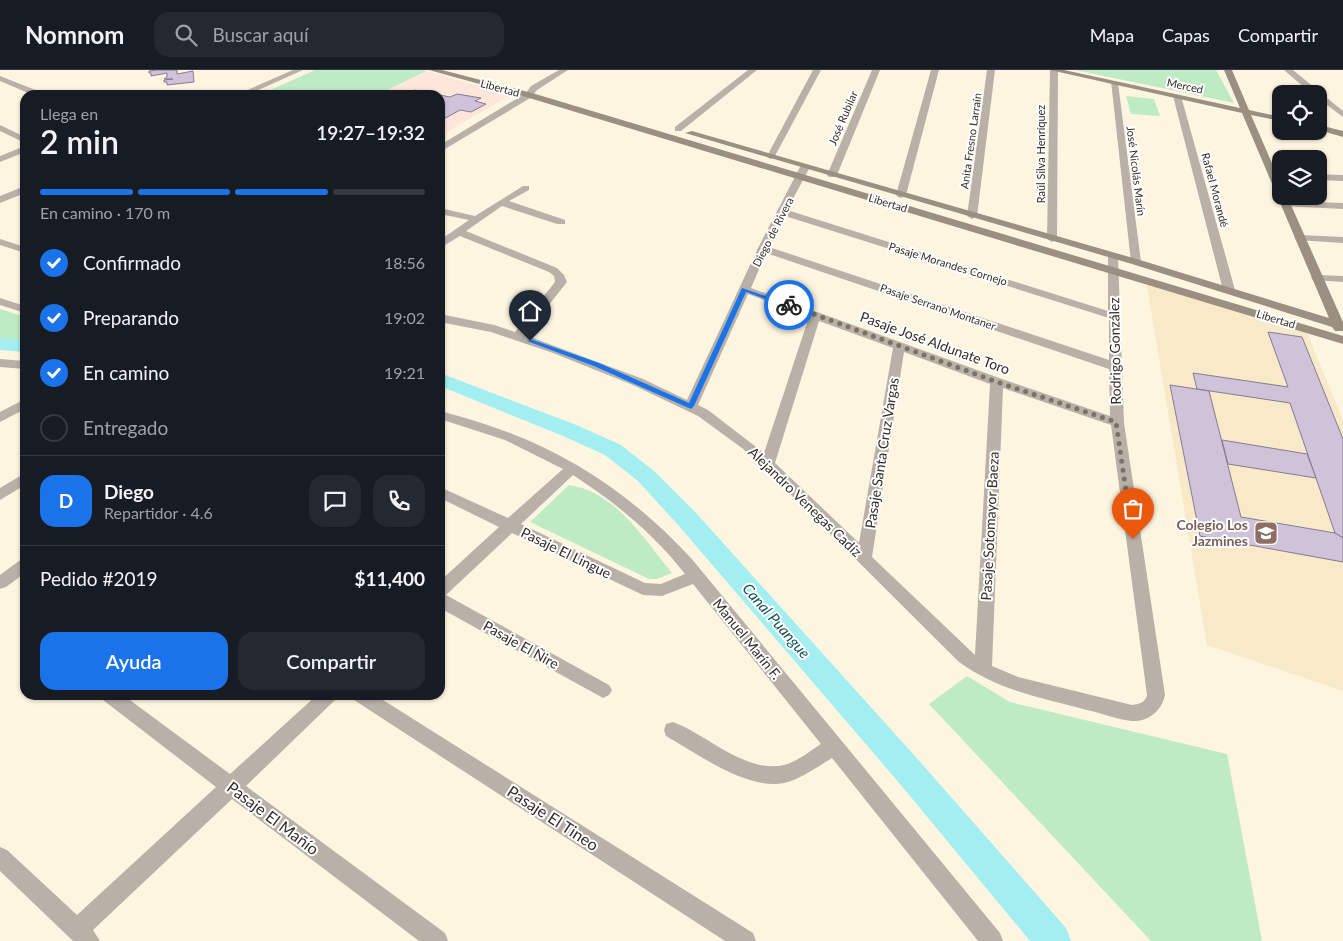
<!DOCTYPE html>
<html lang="es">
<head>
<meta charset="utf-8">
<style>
  :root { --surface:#171b24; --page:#242831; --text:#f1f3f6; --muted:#9ea1a6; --line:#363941; --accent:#1a73e8 }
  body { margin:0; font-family:Lato,sans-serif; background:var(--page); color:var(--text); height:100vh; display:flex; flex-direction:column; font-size:19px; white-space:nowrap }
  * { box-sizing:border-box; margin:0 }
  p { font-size:16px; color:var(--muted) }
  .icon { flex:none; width:28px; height:28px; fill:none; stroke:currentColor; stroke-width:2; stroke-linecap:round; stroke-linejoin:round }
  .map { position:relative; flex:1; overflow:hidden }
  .details { position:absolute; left:20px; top:20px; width:425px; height:610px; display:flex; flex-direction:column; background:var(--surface); border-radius:15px; box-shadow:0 1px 4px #0004 }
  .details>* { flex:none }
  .tools { position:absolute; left:1272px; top:15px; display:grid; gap:10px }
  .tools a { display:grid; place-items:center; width:55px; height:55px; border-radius:10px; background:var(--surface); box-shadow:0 1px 4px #0004; font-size:25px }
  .pin { position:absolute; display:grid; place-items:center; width:42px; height:42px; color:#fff; margin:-51px -21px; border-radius:50% 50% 50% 0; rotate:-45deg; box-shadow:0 0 5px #0007 }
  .pin .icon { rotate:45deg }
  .courier { position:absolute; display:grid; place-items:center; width:50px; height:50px; margin:-25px; border:4px solid #1a73e8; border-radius:50%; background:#fff; color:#222; box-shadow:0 1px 6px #0007 }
  .head em { font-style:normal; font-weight:600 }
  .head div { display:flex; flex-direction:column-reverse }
  .head { display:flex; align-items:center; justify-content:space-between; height:85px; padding:0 20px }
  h1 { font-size:32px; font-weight:600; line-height:38px }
  .bar { display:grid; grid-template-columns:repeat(4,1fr); gap:8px 5px; align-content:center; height:60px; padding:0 20px }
  .bar i { height:6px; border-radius:4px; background:var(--line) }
  .bar .selected { background:var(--accent) }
  .bar p { grid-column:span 4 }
  .line { display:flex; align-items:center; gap:12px; padding:0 20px; border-top:1px solid var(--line) }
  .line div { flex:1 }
  .round { display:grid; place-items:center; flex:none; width:52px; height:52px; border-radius:15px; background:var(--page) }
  ol { padding:0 20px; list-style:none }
  li { display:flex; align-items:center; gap:15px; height:55px }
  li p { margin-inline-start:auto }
  li .icon { padding:5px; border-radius:50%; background:var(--accent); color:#fff; stroke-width:4 }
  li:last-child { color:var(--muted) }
  li i { width:28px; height:28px; border:2px solid var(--line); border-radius:50% }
  .primary-button { display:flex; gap:10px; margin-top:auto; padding:10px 20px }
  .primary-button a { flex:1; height:58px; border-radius:15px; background:var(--accent); color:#fff; font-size:20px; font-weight:600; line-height:58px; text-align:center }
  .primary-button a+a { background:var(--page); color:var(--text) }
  header { display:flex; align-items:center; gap:30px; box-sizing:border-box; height:70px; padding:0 25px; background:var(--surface); border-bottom:1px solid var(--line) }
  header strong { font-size:24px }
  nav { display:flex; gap:28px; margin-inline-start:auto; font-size:18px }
  .search { width:350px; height:45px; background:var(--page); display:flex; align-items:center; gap:12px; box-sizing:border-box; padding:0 18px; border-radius:15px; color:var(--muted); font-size:19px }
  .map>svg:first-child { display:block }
  .built { fill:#f8e9c9 }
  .medical { fill:#fee6db }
  .green { fill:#bfebc4 }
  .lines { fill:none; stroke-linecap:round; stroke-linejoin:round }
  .canal { fill:#a3eef1; fill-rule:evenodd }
  .building { fill:#cfc2d9; stroke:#867b90 }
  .street { fill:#b9b0a8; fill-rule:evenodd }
  .secondary { fill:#9b8f82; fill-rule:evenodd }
  .route { fill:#1a73e8 }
  .done { stroke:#797366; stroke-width:5; stroke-dasharray:0 9 }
  .labels { text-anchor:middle; stroke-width:4; stroke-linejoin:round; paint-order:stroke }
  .far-street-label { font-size:11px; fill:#322d24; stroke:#fff }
  .street-label { font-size:14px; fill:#322d24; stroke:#fff }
  .education-label { font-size:14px; font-weight:bold; fill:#785e54; stroke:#fff; text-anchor:end }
  .water-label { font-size:15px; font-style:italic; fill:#125356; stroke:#fff }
  .near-street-label { font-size:16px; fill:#322d24; stroke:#fff }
</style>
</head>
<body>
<header>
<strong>Nomnom</strong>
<div class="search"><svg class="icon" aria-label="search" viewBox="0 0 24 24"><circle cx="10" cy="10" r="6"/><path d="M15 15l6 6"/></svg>Buscar aquí</div>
<nav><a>Mapa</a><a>Capas</a><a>Compartir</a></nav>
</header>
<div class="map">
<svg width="1343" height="871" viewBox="0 0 1343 871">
  <rect width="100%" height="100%" fill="#fef5e1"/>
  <path class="built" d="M1146 211 1304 256 1343 350V621L1207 575Z"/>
  <path class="medical" d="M426 1 511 25 440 66V25H377Z"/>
  <g class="green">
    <path d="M315 0H423L426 1 377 25H259Z"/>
    <path d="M1075 0H1216L1234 33Z"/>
    <path d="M1126 26 1154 29 1160 46 1131 44Z"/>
    <path d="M0 239 25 247V272L0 270Z"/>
    <path d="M569 415C616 422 644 469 672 503L657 509H649L530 452Z"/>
    <path d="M967 606 1010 632 1227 684 1262 871H1151L929 634Z"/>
  </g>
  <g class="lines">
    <g class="canal">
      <path d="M0 268 25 270V282L0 280Z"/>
      <path d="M440 303 579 356 621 375 654 401 697 444 922 694 1066 858 1071 871H1030L900 714 679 456 638 411 605 385 563 366 440 316Z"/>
    </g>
  </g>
  <g class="building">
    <path d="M157 0H177V4L193 1 194 12 167 15V12H164V10L173 9H164L167 7V3L151 6V3H149V1Z"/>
    <path d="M415 20 438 25H406Z"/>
    <path d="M457 24 481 28 475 31 486 34 471 42 460 40 440 51V25L450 27Z"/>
    <path d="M1268 262 1302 267 1343 369V468L1335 463 1290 333 1197 319 1193 303 1288 317Z"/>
    <path d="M1170 315 1209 321 1241 447 1335 463 1343 468V492L1200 466Z"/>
    <path d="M1222 370 1307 384 1316 408 1228 394Z"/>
  </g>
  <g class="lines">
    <g class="street">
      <path d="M293 0H303L247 25H236Z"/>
      <path d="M559 0H568L537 20 532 27 440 82V75L526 23 531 16Z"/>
      <path d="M748 0H757L681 61H675V57Z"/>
      <path d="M813 0H821L775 86 771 89 768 88 767 86Z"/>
      <path d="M872 0H880L837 105 835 107H829L827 105Z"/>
      <path d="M931 0H939L906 125 901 128 898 127 896 125Z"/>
      <path d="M987 0H995L977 146 972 149 967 146Z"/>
      <path d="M1050 0H1058L1057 169 1052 172 1047 169Z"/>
      <path d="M1284 0H1293L1343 41V47L1319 29V24H1312Z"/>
      <path d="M0 6 43 23 44 25H33L0 11Z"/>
      <path d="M1111 11 1118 13 1141 192 1136 195 1131 192Z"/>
      <path d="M1174 24 1181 26 1235 220 1233 222 1229 223 1223 220 1173 26Z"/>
      <path d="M0 55 25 67V73L0 61Z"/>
      <path d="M25 76V82L0 92V86Z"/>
      <path d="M805 94 810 97 787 140 1108 241V186L1113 183 1118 186 1124 353 1165 625C1162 640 1149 652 1132 651 1118 650 1101 643 1087 640 1042 628 997 620 959 592L763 397 742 378 698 346 633 315 553 283 491 262 440 252V244L494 255 515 262 555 212 554 206 549 202 460 166 440 178V170L469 150 440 144V138L475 146 523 116H529V120L509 131 565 150V154H557L502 136 466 161 557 198 564 205 567 212 525 265 643 309 687 330 758 178 800 97ZM785 146 1109 248V290L769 177ZM766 183 1109 299 1110 346 1002 309 751 218ZM748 224 809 247 764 383 708 340 698 335ZM819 251 893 278 859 473 775 393ZM904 282 990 314 975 585 872 487ZM1003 318 1111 355 1147 625C1145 633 1139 634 1132 635L1018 607 992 596Z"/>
      <path d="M1273 101 1281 102V108L1270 106V102Z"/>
      <path d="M1319 104 1343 105V111L1319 110Z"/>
      <path d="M25 116V123L0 133V126Z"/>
      <path d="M1286 131 1343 133V139L1283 136V132Z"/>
      <path d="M1300 165 1343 167V173L1296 170 1295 168 1296 166Z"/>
      <path d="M0 169 25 177V183L0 175Z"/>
      <path d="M1317 205 1343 206V212L1313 210 1311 208 1313 206Z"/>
      <path d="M0 228 25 236V243L0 235Z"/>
      <path d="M0 289 25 291V299L0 297Z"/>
      <path d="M25 329V339L0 352V342Z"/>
      <path d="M440 341C543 367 618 410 691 488L1000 863 1003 871H978L832 688C817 697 801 709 784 713 748 721 696 683 666 666L664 660 666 654 673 652C706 664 746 704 784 695 797 692 810 681 821 674L693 514 662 526 643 525 512 463 446 525 609 615 612 620 609 625 603 628 440 538V511L499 457 440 428V417L508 448 563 399 505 370 440 349ZM573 405C616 433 654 464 685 504L661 514 645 513 521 454Z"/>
      <path d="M25 403V415L0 430V418Z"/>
      <path d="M25 489V503L6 517 0 519V505L19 491Z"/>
      <path d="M100 625H123L230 704 317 625H338L335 630 246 716 445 863 448 871H419L232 729 93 860 100 871H73L0 801V777L7 780 77 845 216 717 103 630Z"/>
      <path d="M351 625H375L753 863 756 871H725L354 630Z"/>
    </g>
    <g class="secondary">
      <path d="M429 0H442L532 23 1343 266V274L526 27Z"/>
      <path d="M1050 0H1064L1240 38 1224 0H1232L1249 40 1281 47V51L1251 45 1281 114V126H1287L1343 252V261H1335L1332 257 1132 194 685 63 692 61 1140 190 1329 248 1242 43Z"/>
      <path d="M1319 55 1343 61V67L1319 60Z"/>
    </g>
  </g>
  <path class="route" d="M742 218 792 235 787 237 746 222 694 336 691 339 594 296 527 271 533 270 599 293 689 333Z"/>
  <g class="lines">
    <path class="done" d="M789 235 997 312 1116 352 1133 469"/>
  </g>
  <defs>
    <g id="school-square" transform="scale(1.25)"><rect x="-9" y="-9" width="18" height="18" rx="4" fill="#8d6e63" stroke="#fff"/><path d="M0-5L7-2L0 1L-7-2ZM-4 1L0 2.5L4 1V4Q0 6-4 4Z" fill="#fff"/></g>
  </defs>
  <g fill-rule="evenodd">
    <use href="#school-square" x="1266" y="463"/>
  </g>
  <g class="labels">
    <g class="far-street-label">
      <text transform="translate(1185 16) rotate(12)" y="4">Merced</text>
      <text transform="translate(500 18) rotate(15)" y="4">Libertad</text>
      <text transform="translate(843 48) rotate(-67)" y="4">José Rubilar</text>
      <text transform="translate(971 71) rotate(-82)" y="4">Anita Fresno Larraín</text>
      <text transform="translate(1041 84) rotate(-90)" y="4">Raúl Silva Henríquez</text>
      <text transform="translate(1136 101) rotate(83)" y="4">José Nicolás Marín</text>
      <text transform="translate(1215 120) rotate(75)" y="4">Rafael Morandé</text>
      <text transform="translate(888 133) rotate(17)" y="4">Libertad</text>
      <text transform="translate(773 162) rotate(-63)" y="4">Diego de Rivera</text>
      <text transform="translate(948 194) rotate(17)" y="4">Pasaje Morandes Cornejo</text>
      <text transform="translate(938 237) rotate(19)" y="4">Pasaje Serrano Montaner</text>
      <text transform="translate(1276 249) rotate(17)" y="4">Libertad</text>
    </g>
    <g class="street-label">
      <text transform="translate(935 273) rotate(20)" y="5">Pasaje José Aldunate Toro</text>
      <text transform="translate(1115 281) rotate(-91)" y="5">Rodrigo González</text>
      <text transform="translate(882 383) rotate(-81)" y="5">Pasaje Santa Cruz Vargas</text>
      <text transform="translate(805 432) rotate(44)" y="5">Alejandro Venegas Cadíz</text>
      <text transform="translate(990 456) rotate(-87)" y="5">Pasaje Sotomayor Baeza</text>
      <text transform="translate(566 483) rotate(26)" y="5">Pasaje El Lingue</text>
      <text transform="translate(747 569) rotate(51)" y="5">Manuel Marín F.</text>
      <text transform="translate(521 575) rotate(29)" y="5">Pasaje El Ñire</text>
    </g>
    <g class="education-label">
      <text x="1248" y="460">Colegio Los<tspan x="1248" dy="16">Jazmines</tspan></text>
    </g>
    <g class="water-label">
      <text transform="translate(776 551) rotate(49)" y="5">Canal Puangue</text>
    </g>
    <g class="near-street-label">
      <text transform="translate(273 748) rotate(37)" y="6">Pasaje El Mañío</text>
      <text transform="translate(553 748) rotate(33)" y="6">Pasaje El Tineo</text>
    </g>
  </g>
</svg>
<div class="tools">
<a><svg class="icon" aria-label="locate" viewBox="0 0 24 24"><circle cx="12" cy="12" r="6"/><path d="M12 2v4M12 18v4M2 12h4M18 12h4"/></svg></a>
<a><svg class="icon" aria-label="layers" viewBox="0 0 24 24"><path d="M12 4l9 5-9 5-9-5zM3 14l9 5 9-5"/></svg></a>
</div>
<div class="pin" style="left:1133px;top:469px;background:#ea580c"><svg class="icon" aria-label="bag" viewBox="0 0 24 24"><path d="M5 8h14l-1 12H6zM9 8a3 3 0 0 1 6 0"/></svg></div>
<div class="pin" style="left:530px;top:271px;background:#1f2937"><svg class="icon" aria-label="home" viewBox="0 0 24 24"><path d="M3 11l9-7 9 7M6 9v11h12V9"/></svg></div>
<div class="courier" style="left:789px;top:235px"><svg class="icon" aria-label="bike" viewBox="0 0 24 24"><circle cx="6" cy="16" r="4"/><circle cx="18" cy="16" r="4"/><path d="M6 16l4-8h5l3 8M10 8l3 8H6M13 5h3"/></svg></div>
<section class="details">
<div class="head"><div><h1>2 min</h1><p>Llega en</p></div><em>19:27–19:32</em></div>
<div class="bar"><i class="selected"></i><i class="selected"></i><i class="selected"></i><i></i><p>En camino · 170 m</p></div>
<ol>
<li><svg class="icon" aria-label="check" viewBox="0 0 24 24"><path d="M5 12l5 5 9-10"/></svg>Confirmado<p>18:56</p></li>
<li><svg class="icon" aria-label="check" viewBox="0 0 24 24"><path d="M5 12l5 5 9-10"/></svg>Preparando<p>19:02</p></li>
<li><svg class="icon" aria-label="check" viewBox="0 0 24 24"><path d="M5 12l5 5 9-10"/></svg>En camino<p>19:21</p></li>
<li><i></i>Entregado</li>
</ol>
<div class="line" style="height:90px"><b class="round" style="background:var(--accent);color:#fff">D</b><div><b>Diego</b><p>Repartidor · 4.6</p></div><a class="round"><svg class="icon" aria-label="chat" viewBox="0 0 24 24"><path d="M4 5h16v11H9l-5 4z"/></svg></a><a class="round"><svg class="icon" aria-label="phone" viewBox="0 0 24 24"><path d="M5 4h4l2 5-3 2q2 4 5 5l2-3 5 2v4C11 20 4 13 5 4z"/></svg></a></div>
<div class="line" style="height:65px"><div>Pedido #2019</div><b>$11,400</b></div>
<div class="primary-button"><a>Ayuda</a><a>Compartir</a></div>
</section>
</div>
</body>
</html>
